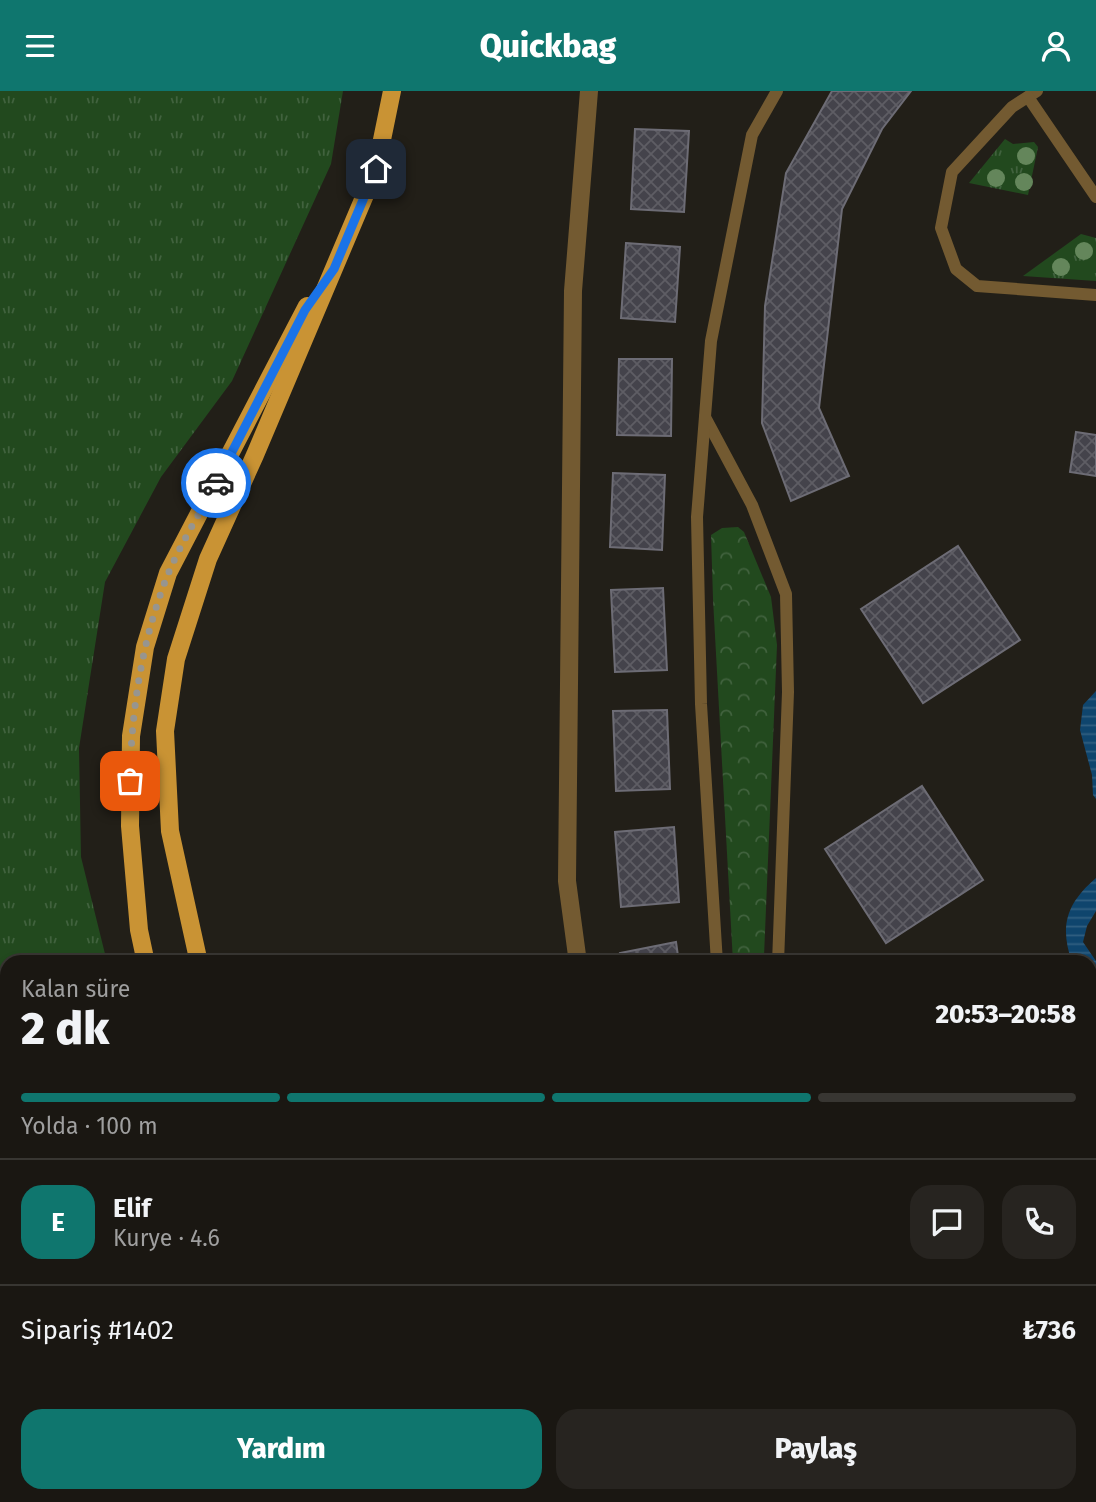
<!DOCTYPE html>
<html lang="tr">
<head>
<meta charset="utf-8">
<style>
  :root { --surface:#1a1712; --page:#272420; --text:#f1f3f6; --muted:#9f9f9f; --line:#383632; --accent:#0f766e }
  body { margin:0; font-family:"Fira Sans",sans-serif; background:var(--page); color:var(--text); height:100vh; display:flex; flex-direction:column; font-size:26px; white-space:nowrap }
  * { box-sizing:border-box; margin:0 }
  p { font-size:23px; color:var(--muted) }
  .icon { flex:none; width:38px; height:38px; fill:none; stroke:currentColor; stroke-width:2; stroke-linecap:round; stroke-linejoin:round }
  .map { position:relative; flex:1; overflow:hidden }
  .side { position:absolute; left:0px; top:864px; width:1097px; height:548px; display:flex; flex-direction:column; background:var(--surface); border-radius:21px 21px 0 0; box-shadow:0 4px 10px #0003,0 0 0 2px var(--line) }
  .side>* { flex:none }
  .pin { position:absolute; display:grid; place-items:center; width:60px; height:60px; color:#fff; margin:-30px; border-radius:14px; box-shadow:0 4px 10px #0006 }
  .courier { position:absolute; display:grid; place-items:center; width:70px; height:70px; margin:-35px; border:5px solid #1a73e8; border-radius:50%; background:#fff; color:#222; box-shadow:0 2px 9px #0007 }
  .headline em { font-style:normal; font-weight:800 }
  .headline div { display:flex; flex-direction:column-reverse }
  .headline { display:flex; align-items:center; justify-content:space-between; height:119px; padding:0 21px }
  h1 { font-size:46px; font-weight:800; line-height:52px }
  .bar { display:grid; grid-template-columns:repeat(4,1fr); gap:10px 7px; align-content:center; height:84px; padding:0 21px }
  .bar i { height:9px; border-radius:5px; background:var(--line) }
  .bar .on { background:var(--accent) }
  .bar p { grid-column:span 4 }
  .line { display:flex; align-items:center; gap:18px; padding:0 21px; border-top:2px solid var(--line) }
  .line div { flex:1 }
  .round { display:grid; place-items:center; flex:none; width:74px; height:74px; border-radius:21px; background:var(--page) }
  .action { display:flex; gap:14px; margin-top:auto; padding:14px 21px }
  .action a { flex:1; height:80px; border-radius:21px; background:var(--accent); color:#fff; font-size:28px; font-weight:800; line-height:80px; text-align:center }
  .action a+a { background:var(--page); color:var(--text) }
  header { display:flex; justify-content:space-between; align-items:center; height:91px; padding:0 21px; background:var(--accent); color:#fff; font-size:32px; font-weight:800 }
  .map>svg:first-child { display:block }
  .industrial { fill:url(#industrial-grid) }
  .grass { fill:url(#grass-tufts) }
  .park { fill:url(#park-crowns) }
  .water { fill:url(#water-rules) }
  .building { fill:url(#building-cross-hatch); stroke:#6d6c75; stroke-width:2 }
  .lines { fill:none; stroke-linecap:round; stroke-linejoin:round }
  .lane { stroke:#735a31; stroke-width:12 }
  .street { stroke:#735a31; stroke-width:18 }
  .secondary { stroke:#a37a34; stroke-width:18 }
  .primary { stroke:#c99334; stroke-width:18 }
  .highway { stroke:#ebaa31; stroke-width:21 }
  .tree { fill:#64865b }
  .done { stroke:#97958f; stroke-width:7; stroke-dasharray:0 12.6 }
  .route { stroke:#1a73e8; stroke-width:9 }
</style>
</head>
<body>
<header><svg class="icon" aria-label="menu" viewBox="0 0 24 24"><path d="M4 6h16M4 12h16M4 18h16"/></svg>Quickbag<svg class="icon" aria-label="person" viewBox="0 0 24 24"><circle cx="12" cy="8" r="4"/><path d="M4 21q1-7 8-7t8 7"/></svg></header>
<div class="map">
<svg width="1096" height="1411" viewBox="0 0 1096 1411">
  <defs>
    <pattern id="industrial-grid" width="8" height="8" patternUnits="userSpaceOnUse" patternTransform="scale(1.75)"><rect width="8" height="8" fill="#34211d"/><path d="M0 4h8M4 0v8" fill="none" stroke="#51403d"/></pattern>
    <pattern id="grass-tufts" width="24" height="20" patternUnits="userSpaceOnUse" patternTransform="scale(1.75)"><rect width="24" height="20" fill="#22491e"/><path d="M3 7l-1-3M5 7V3M7 7l1-3M15 17l-1-3M17 17v-4M19 17l1-3" fill="none" stroke="#41623e"/></pattern>
    <pattern id="park-crowns" width="20" height="18" patternUnits="userSpaceOnUse" patternTransform="scale(1.75)"><rect width="20" height="18" fill="#22491e"/><path d="M2 6a3 3 0 1 1 6 0M12 15a3 3 0 1 1 6 0" fill="none" stroke="#41623e"/></pattern>
    <pattern id="water-rules" width="6" height="5" patternUnits="userSpaceOnUse" patternTransform="scale(1.75)"><rect width="6" height="5" fill="#0f456d"/><path d="M0 2.5h6" fill="none" stroke="#315f81"/></pattern>
    <pattern id="building-cross-hatch" width="8" height="8" patternUnits="userSpaceOnUse" patternTransform="scale(1.75)"><rect width="8" height="8" fill="#44434b"/><path d="M0 0l8 8M0 8l8-8" fill="none" stroke="#5e5d64"/></pattern>
  </defs>
  <rect width="100%" height="100%" fill="#221f18"/>
  <path class="industrial" d="M1090 1284H1096V1411H360L359 1405H1090Z"/>
  <g class="grass">
    <path d="M0 0H343L331 73 232 290 161 386 105 491 79 657 81 766 107 871 7 872V948L0 884Z"/>
    <path d="M1005 48 1013 53 1034 51 1038 56 1028 104 969 92Z"/>
    <path d="M1081 143 1096 147V190L1023 185Z"/>
    <path d="M57 1405H137L113 1411H57Z"/>
    <path d="M220 1405H304L305 1411H213Z"/>
  </g>
  <path class="park" d="M738 436 744 441 771 506 777 554 764 865 761 871H733L713 508 711 444 722 437Z"/>
  <g class="water">
    <path d="M1096 600V708L1093 704 1092 684 1080 639 1083 614Z"/>
    <path d="M1096 787V820L1087 835 1083 851 1096 870V967H1090V872L1072 871C1059 834 1067 812 1096 787Z"/>
  </g>
  <g class="building">
    <path d="M832 0H911L882 38 842 118 819 317 849 385 791 410 762 332 765 215 786 82Z"/>
    <path d="M635 38 689 40 684 121 631 118Z"/>
    <path d="M626 152 680 156 675 231 621 227Z"/>
    <path d="M619 268H672L671 345 617 344Z"/>
    <path d="M1076 341 1096 344V385L1070 381Z"/>
    <path d="M613 382 665 384 662 459 610 456Z"/>
    <path d="M958 455 1020 549 923 612 861 518Z"/>
    <path d="M663 497 667 579 615 581 611 499Z"/>
    <path d="M667 619 670 698 616 700 613 620Z"/>
    <path d="M922 695 983 789 886 852 825 758Z"/>
    <path d="M674 736 679 811 621 816 615 741Z"/>
    <path d="M676 851 679 872H622L620 862Z"/>
    <rect x="667" y="1405" width="127" height="6"/>
    <rect x="960" y="1405" width="120" height="6"/>
  </g>
  <g class="lines">
    <g class="lane">
      <path d="M1037 0 1012 16 952 81 941 137 956 178 977 195 1096 204"/>
      <path d="M1028 6 1096 106"/>
      <path d="M705 326 752 414 786 503 788 601 778 872"/>
      <path d="M717 872 701 613 697 426 711 250 752 44 777 0"/>
      <path d="M1090 1113 1096 1110"/>
      <path d="M1090 1141 1096 1142"/>
    </g>
    <path class="street" d="M578 872 567 790 573 200 589 0"/>
    <g class="secondary">
      <path d="M1090 1236H1096"/>
      <path d="M1090 1274H1096"/>
    </g>
    <g class="primary">
      <path d="M146 872 139 839 130 735 131 645 145 556 168 482 307 215"/>
      <path d="M199 872 170 740 165 640 176 568 208 468 255 364 376 78 392 0"/>
      <path d="M339 1405 340 1411"/>
      <path d="M197 1411 203 1405"/>
    </g>
    <g class="highway">
      <path d="M0 1304 7 1353"/>
      <path d="M14 1405 15 1411"/>
    </g>
  </g>
  <g class="tree">
    <circle cx="1026" cy="65" r="9"/>
    <circle cx="996" cy="87" r="9"/>
    <circle cx="1024" cy="91" r="9"/>
    <circle cx="1084" cy="160" r="9"/>
    <circle cx="1061" cy="176" r="9"/>
  </g>
  <g class="lines">
    <path class="done" d="M130 690C131 620 142 548 168 483 181 452 200 422 216 392"/>
    <path class="route" d="M216 392 305 219 334 178 376 78"/>
  </g>
</svg>
<div class="pin" style="left:130px;top:690px;background:#ea580c"><svg class="icon" aria-label="bag" viewBox="0 0 24 24"><path d="M5 8h14l-1 12H6zM9 8a3 3 0 0 1 6 0"/></svg></div>
<div class="pin" style="left:376px;top:78px;background:#1f2937"><svg class="icon" aria-label="home" viewBox="0 0 24 24"><path d="M3 11l9-7 9 7M6 9v11h12V9"/></svg></div>
<div class="courier" style="left:216px;top:392px"><svg class="icon" aria-label="car" viewBox="0 0 24 24"><path d="M5 17H2v-5l4-1 3-4h7l3 4 3 1v5h-3M9 17h6M6 11h13"/><circle cx="7" cy="17" r="2"/><circle cx="17" cy="17" r="2"/></svg></div>
<section class="side">
<div class="headline"><div><h1>2 dk</h1><p>Kalan süre</p></div><em>20:53–20:58</em></div>
<div class="bar"><i class="on"></i><i class="on"></i><i class="on"></i><i></i><p>Yolda · 100 m</p></div>
<div class="line" style="height:126px"><b class="round" style="background:var(--accent);color:#fff">E</b><div><b>Elif</b><p>Kurye · 4.6</p></div><a class="round"><svg class="icon" aria-label="chat" viewBox="0 0 24 24"><path d="M4 5h16v11H9l-5 4z"/></svg></a><a class="round"><svg class="icon" aria-label="phone" viewBox="0 0 24 24"><path d="M5 4h4l2 5-3 2q2 4 5 5l2-3 5 2v4C11 20 4 13 5 4z"/></svg></a></div>
<div class="line" style="height:91px"><div>Sipariş #1402</div><b>₺736</b></div>
<div class="action"><a>Yardım</a><a>Paylaş</a></div>
</section>
</div>
</body>
</html>
